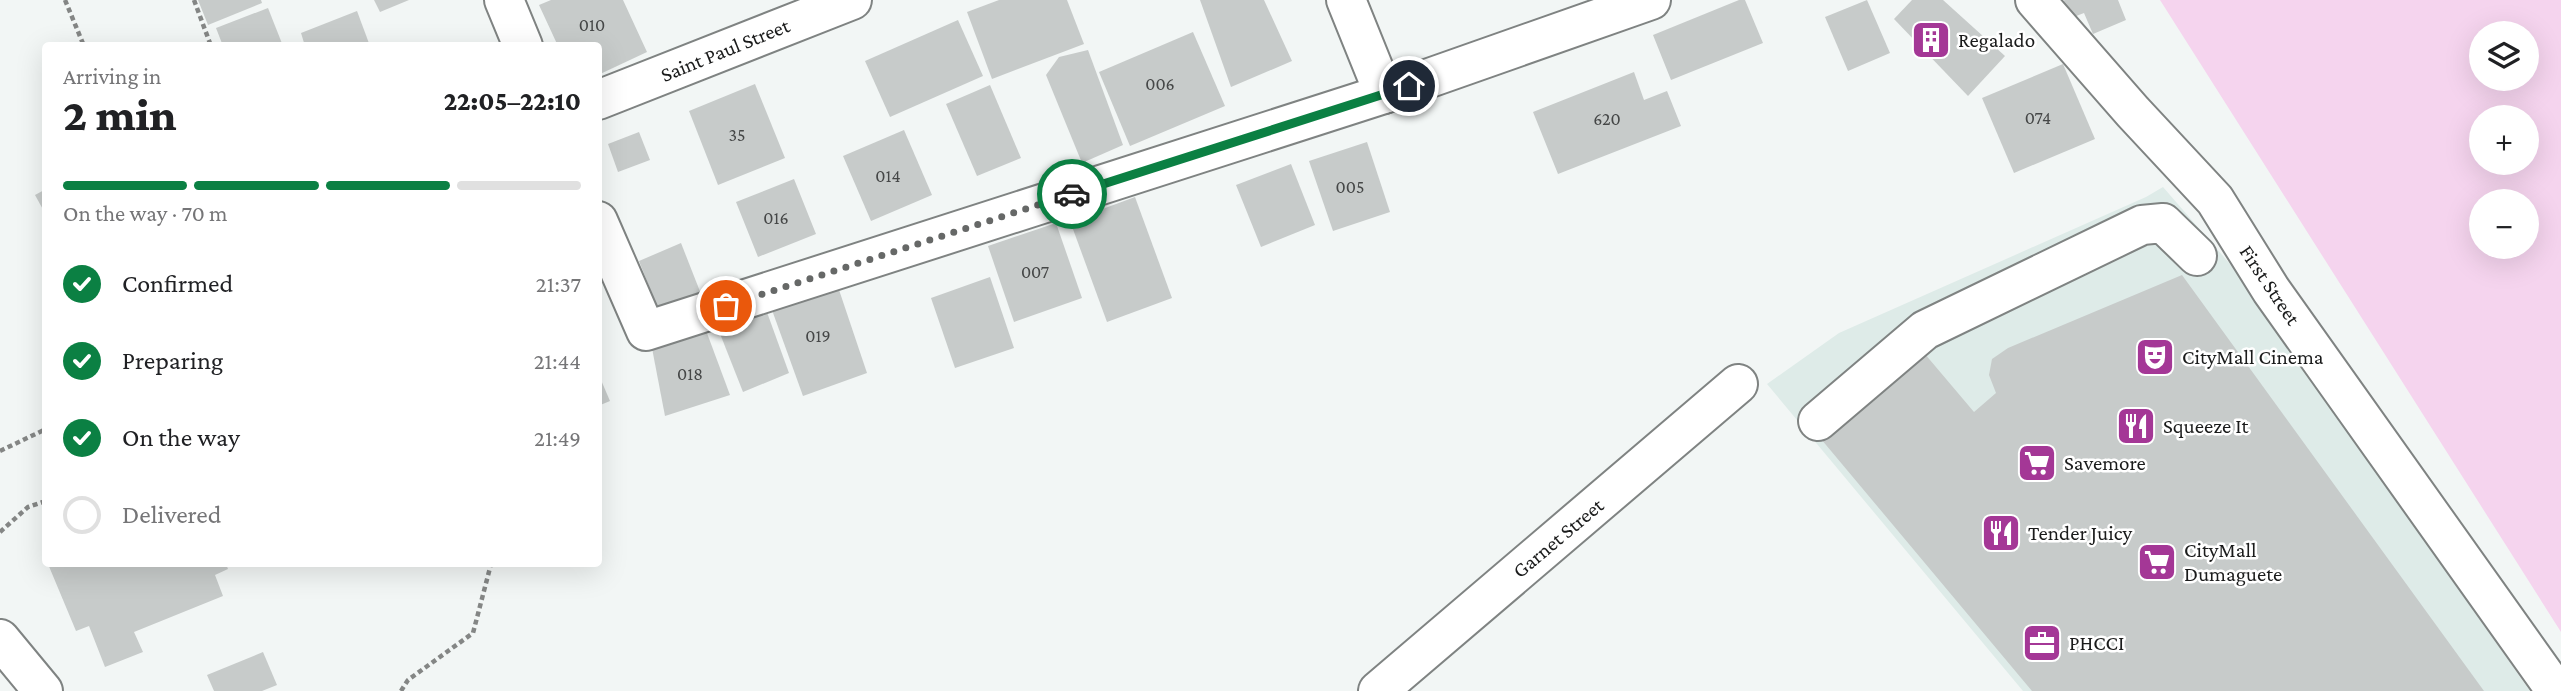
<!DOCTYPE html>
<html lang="en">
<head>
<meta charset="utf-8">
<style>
  :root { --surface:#fff; --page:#f2f2f2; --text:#202124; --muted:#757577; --line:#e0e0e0; --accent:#0b8043 }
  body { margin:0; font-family:"Crimson Pro",serif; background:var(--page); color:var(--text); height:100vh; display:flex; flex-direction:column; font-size:26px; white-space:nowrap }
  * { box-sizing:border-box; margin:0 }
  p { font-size:23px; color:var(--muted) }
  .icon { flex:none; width:38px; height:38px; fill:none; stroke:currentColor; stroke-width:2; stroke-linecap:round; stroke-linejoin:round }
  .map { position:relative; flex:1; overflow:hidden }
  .drawer { position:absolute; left:42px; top:42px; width:560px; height:525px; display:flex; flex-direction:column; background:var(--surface); border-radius:7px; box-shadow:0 7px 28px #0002 }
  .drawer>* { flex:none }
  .fabs { position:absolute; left:2469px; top:21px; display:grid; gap:14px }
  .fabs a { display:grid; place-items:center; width:70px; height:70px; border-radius:50%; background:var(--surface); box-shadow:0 7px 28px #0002; font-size:35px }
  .pin { position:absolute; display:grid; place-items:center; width:60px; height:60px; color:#fff; margin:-30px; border:4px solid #fff; border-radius:50%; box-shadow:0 2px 7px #0007 }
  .courier { position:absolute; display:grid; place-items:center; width:70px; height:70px; margin:-35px; border:5px solid #0b8043; border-radius:50%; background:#fff; color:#222; box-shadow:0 2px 9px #0007 }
  .head em { font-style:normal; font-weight:800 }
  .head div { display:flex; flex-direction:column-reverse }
  .head { display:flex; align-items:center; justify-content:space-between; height:119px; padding:0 21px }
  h1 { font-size:46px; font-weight:800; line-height:52px }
  .bar { display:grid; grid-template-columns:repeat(4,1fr); gap:10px 7px; align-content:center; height:84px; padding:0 21px }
  .bar i { height:9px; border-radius:5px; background:var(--line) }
  .bar .selected { background:var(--accent) }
  .bar p { grid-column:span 4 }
  ol { padding:0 21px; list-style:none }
  li { display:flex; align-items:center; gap:21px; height:77px }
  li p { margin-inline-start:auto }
  li .icon { padding:7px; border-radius:50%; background:var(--accent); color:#fff; stroke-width:4 }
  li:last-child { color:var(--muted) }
  li i { width:38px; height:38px; border:4px solid var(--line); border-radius:50% }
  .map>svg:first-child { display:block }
  .built { fill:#deebe8 }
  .green { fill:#f5d4ee; fill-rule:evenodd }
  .building { fill:#c7cbca }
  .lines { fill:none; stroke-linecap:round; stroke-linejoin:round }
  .minor-casing { stroke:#7f8382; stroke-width:42 }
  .major-casing { stroke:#7f8382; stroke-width:42 }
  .path { stroke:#848685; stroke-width:4.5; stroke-dasharray:5 3.5; stroke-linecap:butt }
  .minor { stroke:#fff; stroke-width:38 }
  .major { stroke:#fff; stroke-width:38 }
  .done { stroke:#666867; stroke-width:7; stroke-dasharray:0 12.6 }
  .route { stroke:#0b8043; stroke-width:9 }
  .labels { text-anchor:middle; stroke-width:5; stroke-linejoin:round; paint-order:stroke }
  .number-label { font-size:18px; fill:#454747 }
  .poi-label { font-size:21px; fill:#1a1b1b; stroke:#fff; text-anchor:start }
  .street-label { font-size:21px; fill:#1a1b1b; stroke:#fff }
</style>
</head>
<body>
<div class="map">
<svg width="2561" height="691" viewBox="0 0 2561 691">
  <rect width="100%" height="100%" fill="#f2f6f5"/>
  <path class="built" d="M2163 187 2230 264 2530 691H2023L1767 384 1839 333 2146 197Z"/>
  <path class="green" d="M2160 0H2561V632ZM2482 33H2527V79H2482ZM2482 117H2527V163H2482ZM2482 201H2527V247H2482Z"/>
  <g class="building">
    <path d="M198 0H261L262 3 208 25Z"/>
    <path d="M374 0H409L380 12Z"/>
    <path d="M551 0H623L647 52 598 75V46H558L539 5Z"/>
    <path d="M999 0H1067L1084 44 992 79 967 12Z"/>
    <path d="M1200 0H1264L1292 61 1231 87Z"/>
    <path d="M1739 0H1745L1763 43 1671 80 1653 35Z"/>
    <path d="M1867 0 1890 53 1848 71 1825 17Z"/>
    <path d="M1912 0H1943L2005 56 1968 96 1894 19Z"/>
    <path d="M2065 0H2118L2126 20 2093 34 2084 13 2066 20 2060 2Z"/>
    <path d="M268 8 283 46H223L216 28Z"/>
    <path d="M357 11 370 46H305L301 33Z"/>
    <path d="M958 20 983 76 890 117 865 61Z"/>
    <path d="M1193 32 1225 106 1130 146 1099 72Z"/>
    <path d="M1088 50 1123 145 1082 163 1046 75 1059 57Z"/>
    <path d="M2063 64 2095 139 2014 173 1982 98Z"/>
    <path d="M1634 72 1644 100 1667 91 1681 126 1558 174 1533 112Z"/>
    <path d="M755 84 785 158 718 185 689 111Z"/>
    <path d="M990 85 1021 158 977 176 946 104Z"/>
    <path d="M904 130 932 195 871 221 843 156Z"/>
    <path d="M639 132 650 160 618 172 608 144Z"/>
    <path d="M1367 142 1390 212 1333 231 1309 161Z"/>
    <path d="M1291 164 1315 225 1261 247 1236 185Z"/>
    <path d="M794 179 816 234 758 257 736 202Z"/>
    <path d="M46 189V215L35 195Z"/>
    <path d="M1135 197 1172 298 1107 322 1070 221Z"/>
    <path d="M1056 223 1082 298 1014 322 988 246Z"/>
    <path d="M681 243 701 294 658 309 639 261Z"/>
    <path d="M834 275 867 373 803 396 768 299Z"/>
    <path d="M2182 275 2484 691H2032L1816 433 1919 347 1974 412 1996 393 1989 375 1992 359 2008 348Z"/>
    <path d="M990 277 1014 348 955 368 931 298Z"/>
    <path d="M764 304 789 373 743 392 715 321Z"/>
    <path d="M704 325 730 395 665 416 651 343Z"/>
    <path d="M598 373 610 401 598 406Z"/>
    <path d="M48 564H226L228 569 215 575 223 596 134 632 143 652 105 667 89 626 76 631Z"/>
    <path d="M263 652 277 685 262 691H214L207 675Z"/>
  </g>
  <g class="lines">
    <g class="minor-casing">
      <g id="minor">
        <path d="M504 0 523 46"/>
        <path d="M1346 0 1384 94"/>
        <path d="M2035 0 2133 112 2215 200 2271 290 2556 691"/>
        <path d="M598 100 852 0"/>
        <path d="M598 221 646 331 1384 94 1651 0"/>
        <path d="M1818 421 1925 330 2142 225 2163 223 2197 256"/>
        <path d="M1378 691 1738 384"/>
      </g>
    </g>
    <g class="major-casing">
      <path id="major" d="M0 639 43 691"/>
    </g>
    <g class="path">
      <path d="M65 0 84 46"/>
      <path d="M194 0 211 46"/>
      <path d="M0 451 46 429"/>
      <path d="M0 532 28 507 46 501"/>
      <path d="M401 691 408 680 473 633 491 564"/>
    </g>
    <use href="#minor" class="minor"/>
    <use href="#major" class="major"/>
  </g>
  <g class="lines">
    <path class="done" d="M726 306 1072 194"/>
    <path class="route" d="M1072 194 1409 86"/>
  </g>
  <defs>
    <g id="building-square" transform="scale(2.0125)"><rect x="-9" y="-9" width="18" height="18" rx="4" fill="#a43796" stroke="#fff"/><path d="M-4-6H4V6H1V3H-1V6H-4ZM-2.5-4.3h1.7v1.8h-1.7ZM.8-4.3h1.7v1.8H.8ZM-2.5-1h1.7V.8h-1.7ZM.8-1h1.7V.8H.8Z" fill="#fff"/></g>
    <g id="theatre-square" transform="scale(2.0125)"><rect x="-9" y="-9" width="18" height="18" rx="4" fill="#a43796" stroke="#fff"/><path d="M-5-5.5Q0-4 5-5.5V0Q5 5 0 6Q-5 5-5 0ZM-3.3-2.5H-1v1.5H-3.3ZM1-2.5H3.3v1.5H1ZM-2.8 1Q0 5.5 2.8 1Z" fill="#fff"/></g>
    <g id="restaurant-square" transform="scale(2.0125)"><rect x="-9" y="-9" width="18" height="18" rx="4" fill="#a43796" stroke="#fff"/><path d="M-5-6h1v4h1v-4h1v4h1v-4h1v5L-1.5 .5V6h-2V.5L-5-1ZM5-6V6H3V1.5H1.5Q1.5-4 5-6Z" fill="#fff"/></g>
    <g id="supermarket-square" transform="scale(2.0125)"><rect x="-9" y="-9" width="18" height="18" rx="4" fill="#a43796" stroke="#fff"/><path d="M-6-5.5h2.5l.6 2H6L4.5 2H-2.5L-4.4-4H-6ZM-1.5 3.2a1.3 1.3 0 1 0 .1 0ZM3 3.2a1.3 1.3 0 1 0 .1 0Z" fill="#fff"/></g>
    <g id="office-square" transform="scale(2.0125)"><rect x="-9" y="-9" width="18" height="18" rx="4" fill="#a43796" stroke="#fff"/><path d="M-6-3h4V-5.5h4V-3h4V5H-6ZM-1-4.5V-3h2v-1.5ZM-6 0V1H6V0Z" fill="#fff"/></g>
  </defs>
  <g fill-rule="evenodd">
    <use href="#building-square" x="1931" y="40"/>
    <use href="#theatre-square" x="2155" y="357"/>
    <use href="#restaurant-square" x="2136" y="426"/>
    <use href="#supermarket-square" x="2037" y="463"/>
    <use href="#restaurant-square" x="2001" y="533"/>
    <use href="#supermarket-square" x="2157" y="562"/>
    <use href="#office-square" x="2042" y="643"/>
  </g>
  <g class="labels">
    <g class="number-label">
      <text x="592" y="31">010</text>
      <text x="1160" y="90">006</text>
      <text x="2038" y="124">074</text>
      <text x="1607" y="125">620</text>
      <text x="737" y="141">35</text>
      <text x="888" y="182">014</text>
      <text x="1350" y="193">005</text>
      <text x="776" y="224">016</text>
      <text x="1035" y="278">007</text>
      <text x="818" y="342">019</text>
      <text x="690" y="380">018</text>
    </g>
    <g class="poi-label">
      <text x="1958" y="47">Regalado</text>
      <text x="2182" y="364">CityMall Cinema</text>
      <text x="2163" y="433">Squeeze It</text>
      <text x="2064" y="470">Savemore</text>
      <text x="2028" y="540">Tender Juicy</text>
      <text x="2184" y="557">CityMall<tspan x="2184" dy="24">Dumaguete</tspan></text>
      <text x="2069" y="650">PHCCI</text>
    </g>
    <g class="street-label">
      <text transform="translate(725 50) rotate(-22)" y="7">Saint Paul Street</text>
      <text transform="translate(2270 285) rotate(56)" y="7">First Street</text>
      <text transform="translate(1558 538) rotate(-40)" y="7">Garnet Street</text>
    </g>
  </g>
</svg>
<div class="fabs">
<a><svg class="icon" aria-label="layers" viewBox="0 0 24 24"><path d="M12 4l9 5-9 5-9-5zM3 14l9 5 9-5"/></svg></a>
<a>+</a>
<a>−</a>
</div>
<div class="pin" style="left:726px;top:306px;background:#ea580c"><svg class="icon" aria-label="bag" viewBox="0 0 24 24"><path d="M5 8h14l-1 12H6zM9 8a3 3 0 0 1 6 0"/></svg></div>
<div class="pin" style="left:1409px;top:86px;background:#1f2937"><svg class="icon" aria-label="home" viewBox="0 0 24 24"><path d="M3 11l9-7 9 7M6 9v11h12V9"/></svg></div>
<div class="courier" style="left:1072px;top:194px"><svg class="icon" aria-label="car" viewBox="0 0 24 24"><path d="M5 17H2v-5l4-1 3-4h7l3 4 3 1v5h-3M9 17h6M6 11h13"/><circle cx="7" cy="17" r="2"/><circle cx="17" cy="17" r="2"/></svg></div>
<section class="drawer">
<div class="head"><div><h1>2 min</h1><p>Arriving in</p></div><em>22:05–22:10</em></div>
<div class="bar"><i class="selected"></i><i class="selected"></i><i class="selected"></i><i></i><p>On the way · 70 m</p></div>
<ol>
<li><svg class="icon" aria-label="check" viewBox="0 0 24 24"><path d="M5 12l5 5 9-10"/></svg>Confirmed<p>21:37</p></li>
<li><svg class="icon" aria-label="check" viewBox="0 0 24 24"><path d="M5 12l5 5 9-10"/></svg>Preparing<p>21:44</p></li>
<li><svg class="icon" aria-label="check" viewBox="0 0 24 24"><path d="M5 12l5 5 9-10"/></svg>On the way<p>21:49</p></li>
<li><i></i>Delivered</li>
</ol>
</section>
</div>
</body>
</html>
